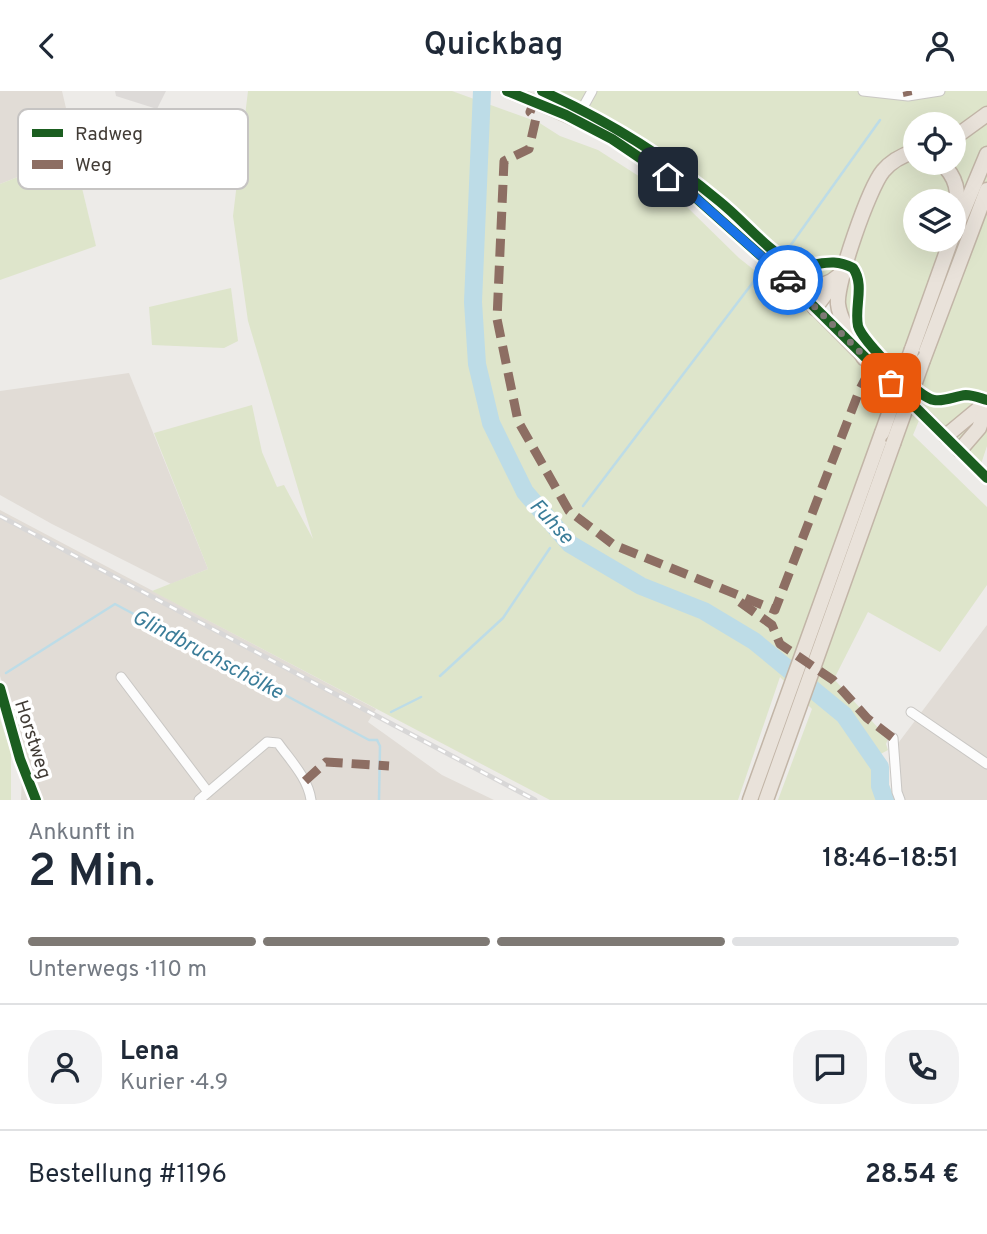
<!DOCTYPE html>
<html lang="de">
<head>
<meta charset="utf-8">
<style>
  :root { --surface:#fff; --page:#f2f2f3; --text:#1f2937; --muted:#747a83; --line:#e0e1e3; --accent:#7e7974 }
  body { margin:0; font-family:Overpass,sans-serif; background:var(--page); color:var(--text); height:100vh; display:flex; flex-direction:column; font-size:26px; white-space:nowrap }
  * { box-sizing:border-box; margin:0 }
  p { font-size:23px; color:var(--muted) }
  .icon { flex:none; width:38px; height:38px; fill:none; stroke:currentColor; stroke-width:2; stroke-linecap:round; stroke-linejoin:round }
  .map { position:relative; height:709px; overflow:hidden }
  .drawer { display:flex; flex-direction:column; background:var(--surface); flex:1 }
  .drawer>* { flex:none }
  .fabs { position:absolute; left:903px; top:21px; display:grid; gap:14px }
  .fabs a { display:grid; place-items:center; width:63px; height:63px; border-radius:50%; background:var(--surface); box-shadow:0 7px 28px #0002; font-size:35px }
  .pin { position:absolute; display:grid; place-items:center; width:60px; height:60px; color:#fff; margin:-30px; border-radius:14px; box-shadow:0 4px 10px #0006 }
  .courier { position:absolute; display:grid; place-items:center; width:70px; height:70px; margin:-35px; border:5px solid #1a73e8; border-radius:50%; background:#fff; color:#222; box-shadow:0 2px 9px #0007 }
  .headline em { font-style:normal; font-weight:600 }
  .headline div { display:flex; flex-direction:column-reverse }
  .headline { display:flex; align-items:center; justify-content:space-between; height:119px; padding:0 28px }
  h1 { font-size:46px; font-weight:600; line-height:52px }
  .bar { display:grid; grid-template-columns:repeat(4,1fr); gap:10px 7px; align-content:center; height:84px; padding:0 28px }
  .bar i { height:9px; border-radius:5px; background:var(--line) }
  .bar .active { background:var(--accent) }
  .bar p { grid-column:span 4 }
  .line { display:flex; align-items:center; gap:18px; padding:0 28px; border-top:2px solid var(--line) }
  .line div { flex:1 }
  .round { display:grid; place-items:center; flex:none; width:74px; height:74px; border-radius:28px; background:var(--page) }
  header { display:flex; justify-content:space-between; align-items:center; height:91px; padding:0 28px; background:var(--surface); font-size:32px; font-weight:600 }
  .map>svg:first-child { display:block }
  .residential { fill:#e1dcd6 }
  .green { fill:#dee5cb; fill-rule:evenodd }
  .parking { fill:#dddad8 }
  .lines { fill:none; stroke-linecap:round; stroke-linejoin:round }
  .stream { stroke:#bddce7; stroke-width:2.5 }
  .river { stroke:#bddce7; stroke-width:18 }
  .minor-casing { stroke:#c9c7c4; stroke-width:11 }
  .major-casing { stroke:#cdc4b8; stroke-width:15 }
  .highway-casing { stroke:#c2b5a7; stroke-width:17 }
  .minor { stroke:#fcfcfc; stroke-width:9 }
  .major { stroke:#eee9e4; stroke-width:12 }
  .highway { stroke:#e9e2da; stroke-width:14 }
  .rail-casing { stroke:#d8d7d7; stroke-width:5 }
  .rail { stroke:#fff; stroke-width:2.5; stroke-dasharray:8; stroke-linecap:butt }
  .highway-bridge-casing { stroke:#c2b5a7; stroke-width:17; stroke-linecap:butt }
  .highway-bridge { stroke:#e9e2da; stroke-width:14 }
  .quiet { stroke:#8d6e63; stroke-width:9; stroke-dasharray:18 9; stroke-linecap:butt }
  .cycleway-casing { stroke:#fff; stroke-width:15 }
  .cycleway { stroke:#1b5e20; stroke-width:10 }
  .done { stroke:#7e7974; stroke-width:7; stroke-dasharray:0 12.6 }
  .route { stroke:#1a73e8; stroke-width:9 }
  .labels { text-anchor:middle; stroke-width:7; stroke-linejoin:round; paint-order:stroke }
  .street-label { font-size:19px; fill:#423c36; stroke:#fff }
  .water-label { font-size:21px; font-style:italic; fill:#3b7d99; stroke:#fff }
  .key { fill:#fff; stroke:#c6c4c3; stroke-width:2 }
  .key-label { font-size:19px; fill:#423c36 }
</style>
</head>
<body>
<header><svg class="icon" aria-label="back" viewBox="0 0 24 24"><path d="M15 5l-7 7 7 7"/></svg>Quickbag<svg class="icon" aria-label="person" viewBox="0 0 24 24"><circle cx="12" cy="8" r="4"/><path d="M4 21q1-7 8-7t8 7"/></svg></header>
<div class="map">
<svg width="987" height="709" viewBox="0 0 987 709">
  <rect width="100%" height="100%" fill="#edebe8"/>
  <g class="residential">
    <path d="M0 0H62L69 30 57 32 66 67 0 93Z"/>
    <path d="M129 282 208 478 171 493 52 433 0 404V300Z"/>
    <path d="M0 419 376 618 368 631 442 684 494 709H21L23 659 0 585Z"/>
    <path d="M987 534V709H896V655Z"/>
  </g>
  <g class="green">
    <path d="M248 0H452L538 31 560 45 598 59 687 116 739 167 820 231 880 293 851 228 728 108 659 57 555 0H987V355L979 379 920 327 913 344 987 416V494L940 561 868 521 834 588 888 648 886 653 888 659 875 666 896 709H778L812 618 780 586 738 709H550L152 500 208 478 154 342 252 314 262 361 277 396 284 394 313 448 248 230 233 125ZM915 33H954V72H915ZM915 110H954V149H915Z"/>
    <path d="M74 64 96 155 0 189V93Z"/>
    <path d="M231 197 238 250 224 257 152 254 149 216Z"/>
    <path d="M0 628 11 661V709H0Z"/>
  </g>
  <path class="parking" d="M115 0H166L157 18 116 5Z"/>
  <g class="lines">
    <g class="stream">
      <path d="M785 162 880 29"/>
      <path d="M583 415 757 186"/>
      <path d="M6 582 115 513 369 649H377"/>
      <path d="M440 585 503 527 550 457"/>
      <path d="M391 621 421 606"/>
      <path d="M377 649 380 655 379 709"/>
    </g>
    <path class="river" d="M482 0 473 211 477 273 491 332 525 401 570 453 641 495 704 520 754 550 844 624 880 676V695L885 709"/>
    <g class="minor-casing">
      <g id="minor">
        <path d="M863 0 908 5 940 0"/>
        <path d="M576 29 592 0"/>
        <path d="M960 359 987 387"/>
        <path d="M121 586 208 701"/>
        <path d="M0 597 20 668 36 709"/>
        <path d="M911 621 987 673"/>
        <path d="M893 647 897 701 900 709"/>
        <path d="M199 709 267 651 278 652C290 669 308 687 311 709"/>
      </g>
    </g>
    <g class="major-casing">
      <path id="major" d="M507 0C543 14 579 29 613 48 708 105 784 186 861 264 893 296 927 327 960 359"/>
    </g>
    <g class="highway-casing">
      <g id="highway">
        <path d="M954 47 987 23"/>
        <path d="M941 72C957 86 959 101 956 121"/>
        <path d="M954 142 987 63"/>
        <path d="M778 180C802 193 823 205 844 179"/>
        <path d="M815 217 836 189"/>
        <path d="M912 258 951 149"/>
        <path d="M864 267C855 251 840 231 838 213 836 191 869 97 883 80 892 69 903 64 915 60"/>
        <path d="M923 269 987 99"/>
        <path d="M946 345 987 311"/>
        <path d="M960 359 979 337 987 314"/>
        <path d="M750 709 882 342"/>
        <path d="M766 709 893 353"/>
      </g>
    </g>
    <use href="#minor" class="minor"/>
    <use href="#major" class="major"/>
    <use href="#highway" class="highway"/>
    <g class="rail-casing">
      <path id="rail" d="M0 425 535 709"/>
    </g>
    <use href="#rail" class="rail"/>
    <g class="highway-bridge-casing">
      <g id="highway-bridge">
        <path d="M882 342 912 258"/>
        <path d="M893 353 923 269"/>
      </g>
    </g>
    <use href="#highway-bridge" class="highway-bridge"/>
    <g class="quiet">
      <path d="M907 0 908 5"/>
      <path d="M536 6 530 21 536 27 529 58 504 70 497 228 518 330 569 420 614 454 775 519 860 298 872 275"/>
      <path d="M740 511 772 534 780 553 833 589 867 627 893 647"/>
      <path d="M305 690 326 671 389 675"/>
    </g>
    <g class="cycleway-casing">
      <g id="cycleway">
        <path d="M507 0 566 24 612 48 686 98 778 180 987 387"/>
        <path d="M542 0C606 29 665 65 719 110 744 130 765 157 792 173 816 179 827 164 853 177 865 194 854 216 858 235 862 250 919 307 934 309 945 311 955 305 966 304 973 304 980 307 987 309"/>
        <path d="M0 597 20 668 36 709"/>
      </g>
    </g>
    <use href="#cycleway" class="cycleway"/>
  </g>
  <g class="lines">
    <path class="done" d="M788 189 891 292"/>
    <path class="route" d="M668 86 686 98 788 189"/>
  </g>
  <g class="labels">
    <g class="street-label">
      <text transform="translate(34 648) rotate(72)" y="7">Horstweg</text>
    </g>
    <g class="water-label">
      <text transform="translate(552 430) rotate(47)" y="7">Fuhse</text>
      <text transform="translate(208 563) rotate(28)" y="7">Glindbruchschölke</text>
    </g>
  </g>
  <rect x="18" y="18" width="230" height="80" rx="10" class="key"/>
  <rect x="32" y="38" width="31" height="8" fill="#1b5e20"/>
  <rect x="32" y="69" width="31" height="9" fill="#8d6e63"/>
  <g class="key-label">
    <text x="75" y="49">Radweg</text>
    <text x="75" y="80">Weg</text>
  </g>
</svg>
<div class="fabs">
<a><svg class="icon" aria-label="locate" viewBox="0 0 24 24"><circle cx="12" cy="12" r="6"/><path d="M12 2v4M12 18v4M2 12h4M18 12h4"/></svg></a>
<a><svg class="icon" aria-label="layers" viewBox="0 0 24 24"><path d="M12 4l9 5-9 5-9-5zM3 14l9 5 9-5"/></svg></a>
</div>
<div class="pin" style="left:891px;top:292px;background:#ea580c"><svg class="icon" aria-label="bag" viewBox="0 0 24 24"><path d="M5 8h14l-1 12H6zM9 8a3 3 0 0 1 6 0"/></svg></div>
<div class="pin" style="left:668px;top:86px;background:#1f2937"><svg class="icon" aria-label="home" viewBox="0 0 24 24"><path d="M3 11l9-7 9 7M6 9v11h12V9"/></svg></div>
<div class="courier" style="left:788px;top:189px"><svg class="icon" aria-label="car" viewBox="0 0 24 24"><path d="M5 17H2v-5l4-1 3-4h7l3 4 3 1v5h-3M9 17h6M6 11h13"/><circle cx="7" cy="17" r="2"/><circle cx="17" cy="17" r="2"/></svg></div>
</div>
<section class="drawer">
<div class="headline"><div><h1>2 Min.</h1><p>Ankunft in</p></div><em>18:46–18:51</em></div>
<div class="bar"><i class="active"></i><i class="active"></i><i class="active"></i><i></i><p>Unterwegs · 110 m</p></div>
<div class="line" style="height:126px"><a class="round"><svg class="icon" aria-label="person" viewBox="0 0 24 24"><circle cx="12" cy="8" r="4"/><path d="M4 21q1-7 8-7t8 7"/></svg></a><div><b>Lena</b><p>Kurier · 4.9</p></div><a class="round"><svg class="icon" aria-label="chat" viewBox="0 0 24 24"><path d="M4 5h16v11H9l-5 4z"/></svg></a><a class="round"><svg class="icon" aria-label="phone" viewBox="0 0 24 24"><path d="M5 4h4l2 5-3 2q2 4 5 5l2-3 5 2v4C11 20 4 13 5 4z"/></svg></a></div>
<div class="line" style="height:91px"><div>Bestellung #1196</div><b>28.54 €</b></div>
</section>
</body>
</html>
